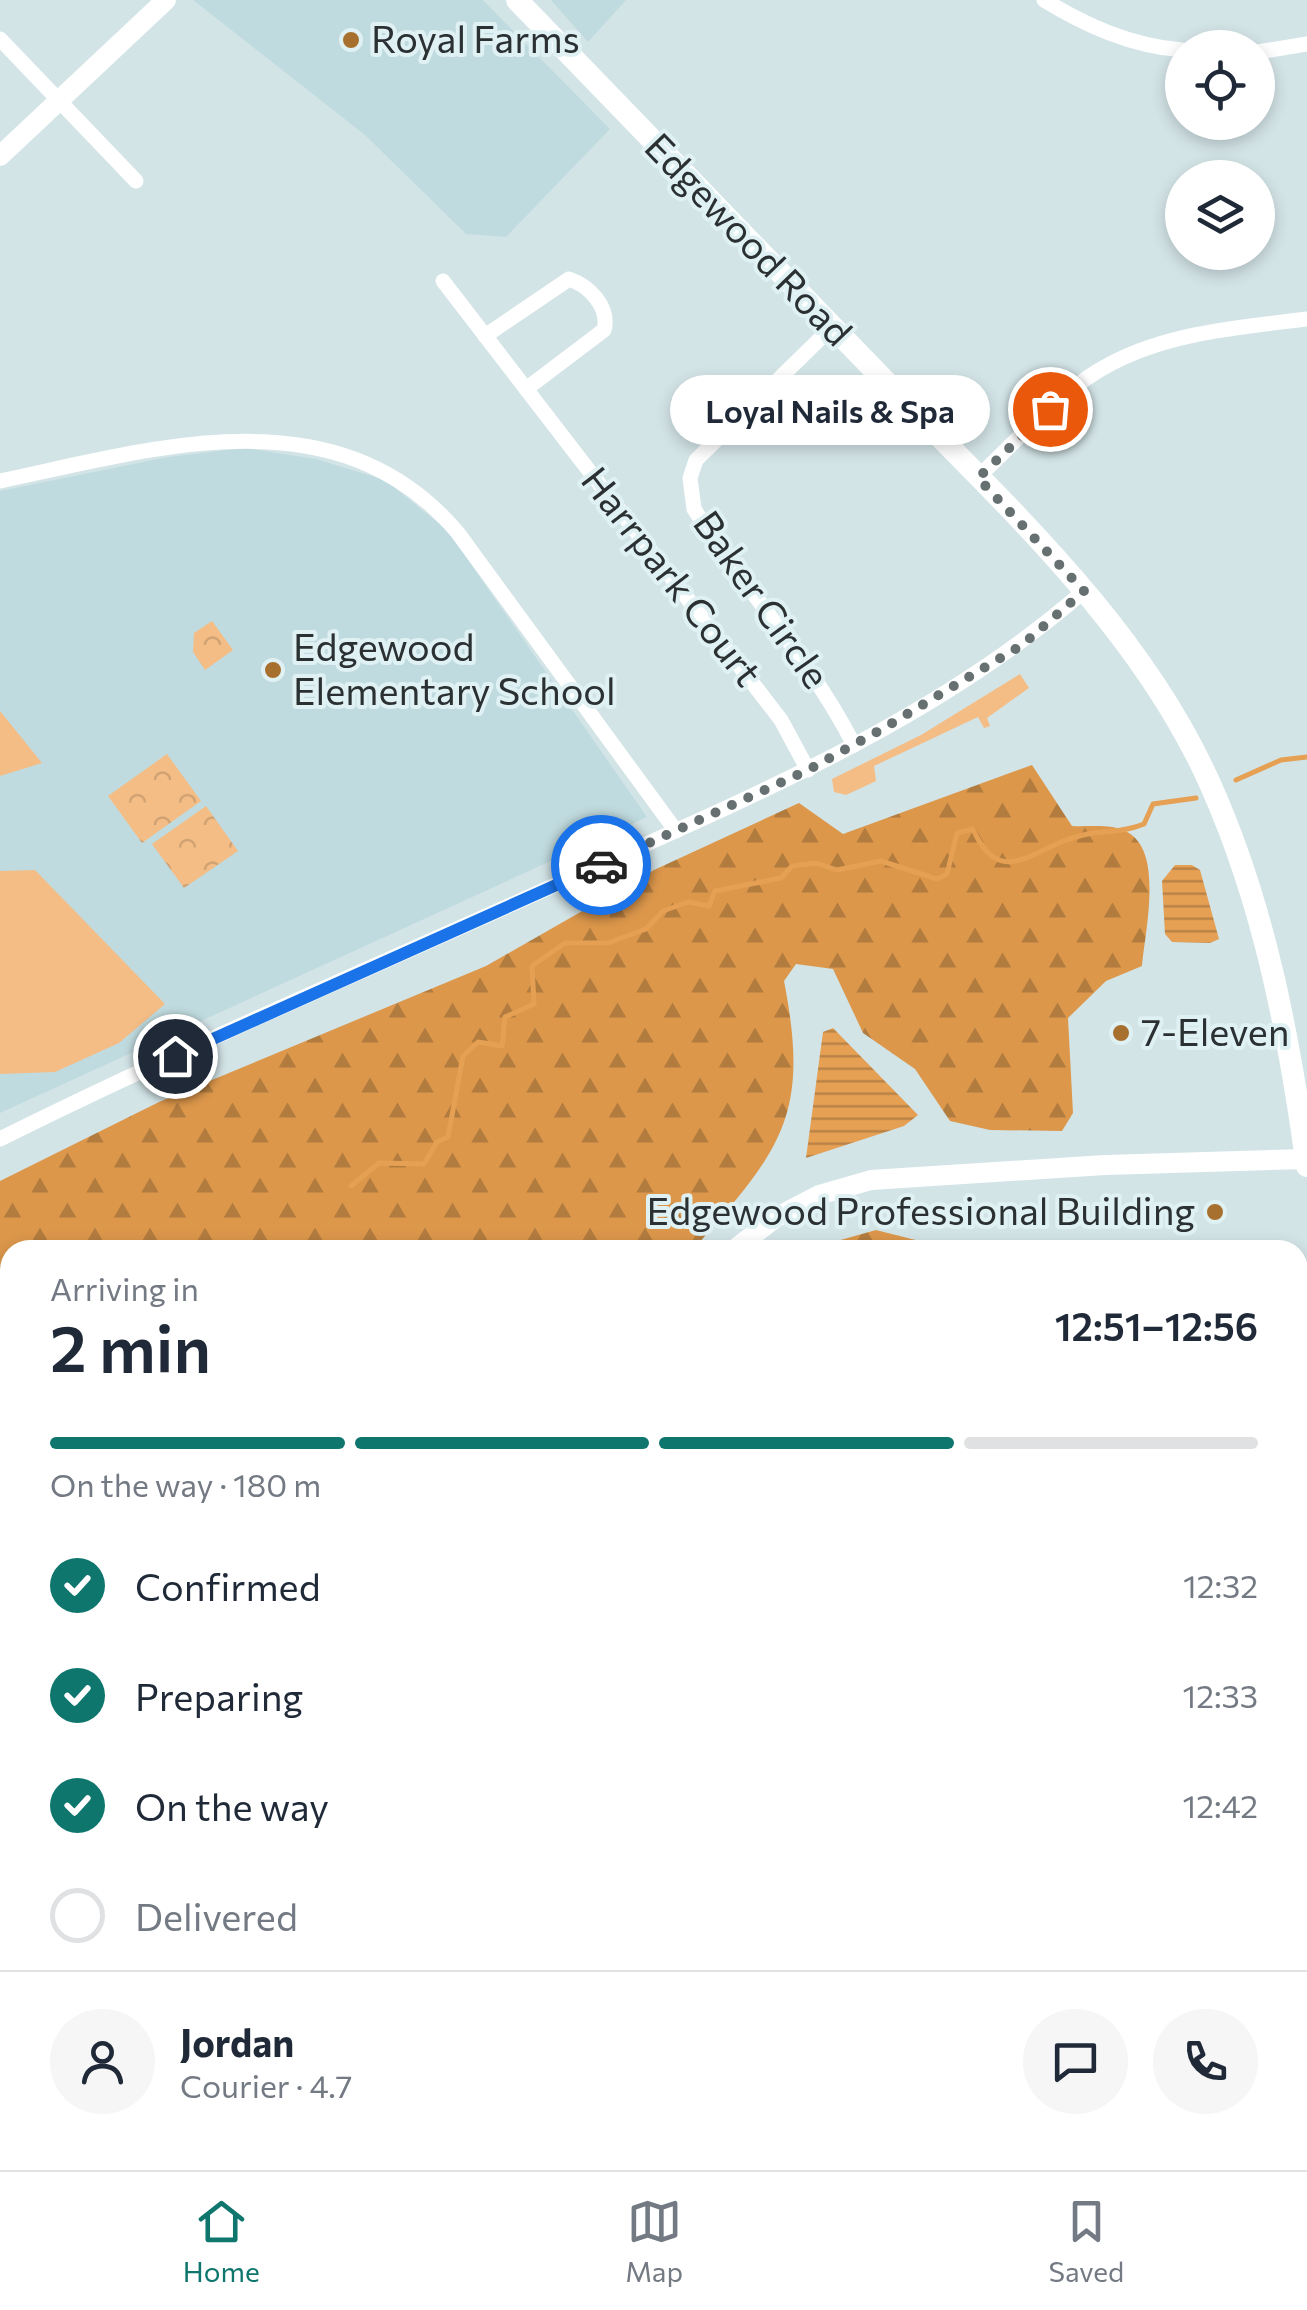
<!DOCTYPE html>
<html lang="en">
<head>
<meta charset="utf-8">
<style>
  :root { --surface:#fff; --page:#f6f6f7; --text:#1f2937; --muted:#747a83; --line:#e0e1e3; --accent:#0f766e }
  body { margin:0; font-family:Commissioner,sans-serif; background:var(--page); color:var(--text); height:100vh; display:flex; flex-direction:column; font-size:38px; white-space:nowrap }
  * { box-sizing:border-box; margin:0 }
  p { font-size:32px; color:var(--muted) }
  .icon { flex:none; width:55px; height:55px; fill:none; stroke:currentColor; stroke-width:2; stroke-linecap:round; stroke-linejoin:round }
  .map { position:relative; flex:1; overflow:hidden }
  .panel { position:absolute; left:0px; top:1240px; width:1308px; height:930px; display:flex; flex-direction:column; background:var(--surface); border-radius:30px 30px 0 0; box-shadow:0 5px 15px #0003 }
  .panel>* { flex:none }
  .fabs { position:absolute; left:1165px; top:30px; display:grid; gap:20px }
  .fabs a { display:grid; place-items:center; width:110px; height:110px; border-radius:50%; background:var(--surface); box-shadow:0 5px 15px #0003; font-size:50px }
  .pin { position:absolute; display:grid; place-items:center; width:85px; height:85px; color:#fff; margin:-42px; border:5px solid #fff; border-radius:50%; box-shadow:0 2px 10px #0007 }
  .courier { position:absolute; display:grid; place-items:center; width:100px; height:100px; margin:-50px; border:8px solid #1a73e8; border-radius:50%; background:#fff; color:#222; box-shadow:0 2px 12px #0007 }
  .bubble { position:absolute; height:70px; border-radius:35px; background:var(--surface); box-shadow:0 5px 15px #0003; font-size:32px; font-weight:600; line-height:70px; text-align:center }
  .head em { font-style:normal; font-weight:600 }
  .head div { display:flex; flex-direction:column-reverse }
  .head { display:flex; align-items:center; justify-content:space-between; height:170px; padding:0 50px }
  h1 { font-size:65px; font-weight:600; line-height:75px }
  .bar { display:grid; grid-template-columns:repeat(4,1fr); gap:15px 10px; align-content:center; height:120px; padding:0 50px }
  .bar i { height:12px; border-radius:8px; background:var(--line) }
  .bar .on { background:var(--accent) }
  .bar p { grid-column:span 4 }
  .line { display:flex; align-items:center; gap:25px; padding:0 50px; border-top:2px solid var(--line) }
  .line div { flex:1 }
  .round { display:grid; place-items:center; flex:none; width:105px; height:105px; border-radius:52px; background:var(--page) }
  ol { padding:0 50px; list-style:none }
  li { display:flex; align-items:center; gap:30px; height:110px }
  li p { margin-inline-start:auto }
  li .icon { padding:10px; border-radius:50%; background:var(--accent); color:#fff; stroke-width:4 }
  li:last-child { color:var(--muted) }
  li i { width:55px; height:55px; border:5px solid var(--line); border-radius:50% }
  .tab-bar { display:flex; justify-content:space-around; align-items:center; height:140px; border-top:2px solid var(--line); background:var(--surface); font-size:28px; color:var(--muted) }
  .tab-bar a { display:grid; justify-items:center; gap:5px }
  .tab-bar .on { color:var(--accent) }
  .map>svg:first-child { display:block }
  .built { fill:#c0dbdf }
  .grass { fill:#f4bd85 }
  .forest { fill:url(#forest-firs) }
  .park { fill:url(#park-crowns) }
  .water { fill:url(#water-rules) }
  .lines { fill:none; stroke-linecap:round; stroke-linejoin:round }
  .stream { stroke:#e5a054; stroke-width:5 }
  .minor { stroke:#fff; stroke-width:15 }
  .tertiary { stroke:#fff; stroke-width:20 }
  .secondary { stroke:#fff; stroke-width:22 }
  .done { stroke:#667071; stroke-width:10; stroke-dasharray:0 18 }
  .route { stroke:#1a73e8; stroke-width:12 }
  .poi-dot { fill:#a8702e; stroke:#e0f1f4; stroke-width:4 }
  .labels { text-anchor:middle; stroke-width:8; stroke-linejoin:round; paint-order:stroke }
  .poi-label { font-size:38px; fill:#2b3132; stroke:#e0f1f4; text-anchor:start }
  .street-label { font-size:38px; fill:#2b3132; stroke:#e0f1f4 }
</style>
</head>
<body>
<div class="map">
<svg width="1307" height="2170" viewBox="0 0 1307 2170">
  <defs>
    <pattern id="forest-firs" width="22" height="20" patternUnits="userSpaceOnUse" patternTransform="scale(2.5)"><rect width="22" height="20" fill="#dc974b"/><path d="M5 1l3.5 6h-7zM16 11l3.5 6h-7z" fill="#b37c3f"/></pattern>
    <pattern id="park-crowns" width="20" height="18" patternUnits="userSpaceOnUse" patternTransform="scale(2.5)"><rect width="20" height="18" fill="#f4bd85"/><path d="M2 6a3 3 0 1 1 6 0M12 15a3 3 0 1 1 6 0" fill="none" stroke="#d1a373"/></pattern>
    <pattern id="water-rules" width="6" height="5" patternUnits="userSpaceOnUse" patternTransform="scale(2.5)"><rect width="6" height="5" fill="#e5a054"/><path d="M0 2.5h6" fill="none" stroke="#ba8346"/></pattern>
  </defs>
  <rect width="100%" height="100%" fill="#d3e4e7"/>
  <g class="built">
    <path d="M193 0H483L610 129 506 237 466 234 365 135Z"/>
    <path d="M551 0H626L588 42Z"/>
    <path d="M245 448 316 459 385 480 447 530 647 817 0 1113V491L168 457Z"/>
  </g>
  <g class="grass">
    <path d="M1020 674 1029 688 987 718 990 726 984 728 978 717 874 766 876 781 846 795 834 792 832 779 921 735Z"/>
    <path d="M0 711 42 763 0 776Z"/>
    <path d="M35 870 165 1004 119 1043 55 1072 0 1074V871Z"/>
  </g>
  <g class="forest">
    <path d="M1032 765 1072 826C1090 827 1111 823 1127 832 1164 851 1145 931 1142 966L1106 981 1068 1018 1073 1113 1062 1131 990 1130 950 1121 915 1069 863 1033 833 969 796 964 784 981C811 1118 780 1150 693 1250H10V2020L0 2034V1181L159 1102 486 966 654 870 799 803 843 834Z"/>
    <path d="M876 1230 947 1248 948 1250H805Z"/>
  </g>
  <g class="park">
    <path d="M212 621 233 650 205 670 193 652 194 633Z"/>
    <path d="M167 754 201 801 142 843 108 796Z"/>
    <path d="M206 806 238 851 184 888 152 844Z"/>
  </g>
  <g class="water">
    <path d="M1175 865H1192L1200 870 1219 939 1210 943 1172 942 1165 934 1162 881Z"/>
    <path d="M833 1028 918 1115 904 1126 806 1158 823 1032Z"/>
  </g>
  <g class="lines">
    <g class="stream">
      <path d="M1236 780 1281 760 1307 757"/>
      <path d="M351 1186 379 1163 424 1164 437 1142 448 1137 463 1056 478 1042 502 1046 505 1017 534 1004 532 966 565 943H608L646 929 663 911 688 902 709 906 715 891 781 878 792 866 816 863 837 870 881 861 937 879 947 874 957 833 973 829C1001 893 1035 845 1083 835 1105 830 1122 833 1144 824L1153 804 1196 798"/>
    </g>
    <g class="minor">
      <path d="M1044 0C1087 26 1131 46 1182 50"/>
      <path d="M0 39 136 181"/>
      <path d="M1258 52 1307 44"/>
      <path d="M443 281 781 720 808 770"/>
      <path d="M832 327 696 460 690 478 694 509C745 589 811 661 854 745"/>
      <path d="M485 336 569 279C590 286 610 308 604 330L526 389"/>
      <path d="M978 477C1020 438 1061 389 1112 363 1171 332 1243 327 1307 319"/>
      <path d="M0 481C156 448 338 391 458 533L676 831"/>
      <path d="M0 1139C199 1040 404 954 606 862 774 787 944 713 1084 591"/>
      <path d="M1298 2099 1307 2100"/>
      <path d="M636 2160 639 2170"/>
      <path d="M470 2170 566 2160"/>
    </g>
    <g class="tertiary">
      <path d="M0 156 166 0"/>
      <path d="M734 1250 775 1218 819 1195 871 1180 1105 1165 1307 1159"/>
      <path d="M0 2135 10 2127"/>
    </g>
    <path class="secondary" d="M517 0C640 127 762 254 885 381 1004 504 1141 627 1211 786 1265 907 1289 1036 1307 1166"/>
  </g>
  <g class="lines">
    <path class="done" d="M601 865 808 770 884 728 1022 645 1084 591 978 478 1050 409"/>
    <path class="route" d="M175 1056 601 865"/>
  </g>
  <g class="poi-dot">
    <circle cx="351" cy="40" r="10"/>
    <circle cx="273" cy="670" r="10"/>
    <circle cx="1121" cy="1033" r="10"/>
    <circle cx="1215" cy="1212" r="10"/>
  </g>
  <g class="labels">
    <g class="poi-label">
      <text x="371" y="53">Royal Farms</text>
      <text x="293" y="661">Edgewood<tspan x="293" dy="44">Elementary School</tspan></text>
      <text x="1141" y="1046">7-Eleven</text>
      <text x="1195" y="1225" text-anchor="end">Edgewood Professional Building</text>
    </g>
    <g class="street-label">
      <text transform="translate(748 240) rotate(46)" y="13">Edgewood Road</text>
      <text transform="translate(671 577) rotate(52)" y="13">Harrpark Court</text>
      <text transform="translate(761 600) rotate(55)" y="13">Baker Circle</text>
    </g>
  </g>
</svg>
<div class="fabs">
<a><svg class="icon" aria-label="locate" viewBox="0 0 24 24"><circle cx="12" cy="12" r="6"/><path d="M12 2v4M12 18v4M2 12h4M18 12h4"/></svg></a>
<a><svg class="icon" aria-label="layers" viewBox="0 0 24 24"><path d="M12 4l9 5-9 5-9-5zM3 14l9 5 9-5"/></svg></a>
</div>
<div class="pin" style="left:1050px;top:409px;background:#ea580c"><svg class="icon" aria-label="bag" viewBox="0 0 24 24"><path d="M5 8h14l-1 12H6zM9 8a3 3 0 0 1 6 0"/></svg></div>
<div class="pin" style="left:175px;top:1056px;background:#1f2937"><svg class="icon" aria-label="home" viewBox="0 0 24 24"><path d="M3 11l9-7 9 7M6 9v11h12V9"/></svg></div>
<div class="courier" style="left:601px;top:865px"><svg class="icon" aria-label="car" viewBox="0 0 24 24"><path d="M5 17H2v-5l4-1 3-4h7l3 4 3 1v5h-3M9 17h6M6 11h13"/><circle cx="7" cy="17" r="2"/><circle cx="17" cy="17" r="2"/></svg></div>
<div class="bubble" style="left:670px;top:375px;width:320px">Loyal Nails &amp; Spa</div>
<section class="panel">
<div class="head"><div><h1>2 min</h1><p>Arriving in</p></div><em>12:51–12:56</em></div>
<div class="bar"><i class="on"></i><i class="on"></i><i class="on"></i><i></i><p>On the way · 180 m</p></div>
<ol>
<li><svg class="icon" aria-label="check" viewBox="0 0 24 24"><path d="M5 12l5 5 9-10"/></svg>Confirmed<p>12:32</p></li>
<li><svg class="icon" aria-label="check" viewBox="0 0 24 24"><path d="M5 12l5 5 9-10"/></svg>Preparing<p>12:33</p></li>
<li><svg class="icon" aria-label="check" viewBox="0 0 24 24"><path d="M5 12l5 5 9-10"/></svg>On the way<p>12:42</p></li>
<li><i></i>Delivered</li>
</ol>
<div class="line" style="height:180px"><a class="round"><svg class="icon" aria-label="person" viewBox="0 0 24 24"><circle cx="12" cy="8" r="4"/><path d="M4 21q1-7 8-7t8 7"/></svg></a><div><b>Jordan</b><p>Courier · 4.7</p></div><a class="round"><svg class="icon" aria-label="chat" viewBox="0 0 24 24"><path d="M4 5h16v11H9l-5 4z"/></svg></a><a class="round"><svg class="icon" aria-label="phone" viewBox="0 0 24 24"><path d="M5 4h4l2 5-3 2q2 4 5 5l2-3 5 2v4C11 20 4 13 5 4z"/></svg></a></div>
</section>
</div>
<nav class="tab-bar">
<a class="on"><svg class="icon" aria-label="home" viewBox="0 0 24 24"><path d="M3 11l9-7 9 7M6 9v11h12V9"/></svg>Home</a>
<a><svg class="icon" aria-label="map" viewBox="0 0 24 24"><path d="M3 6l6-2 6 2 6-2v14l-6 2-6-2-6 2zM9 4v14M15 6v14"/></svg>Map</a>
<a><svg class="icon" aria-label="saved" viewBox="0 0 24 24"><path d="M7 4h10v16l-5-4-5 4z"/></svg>Saved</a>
</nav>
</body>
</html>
